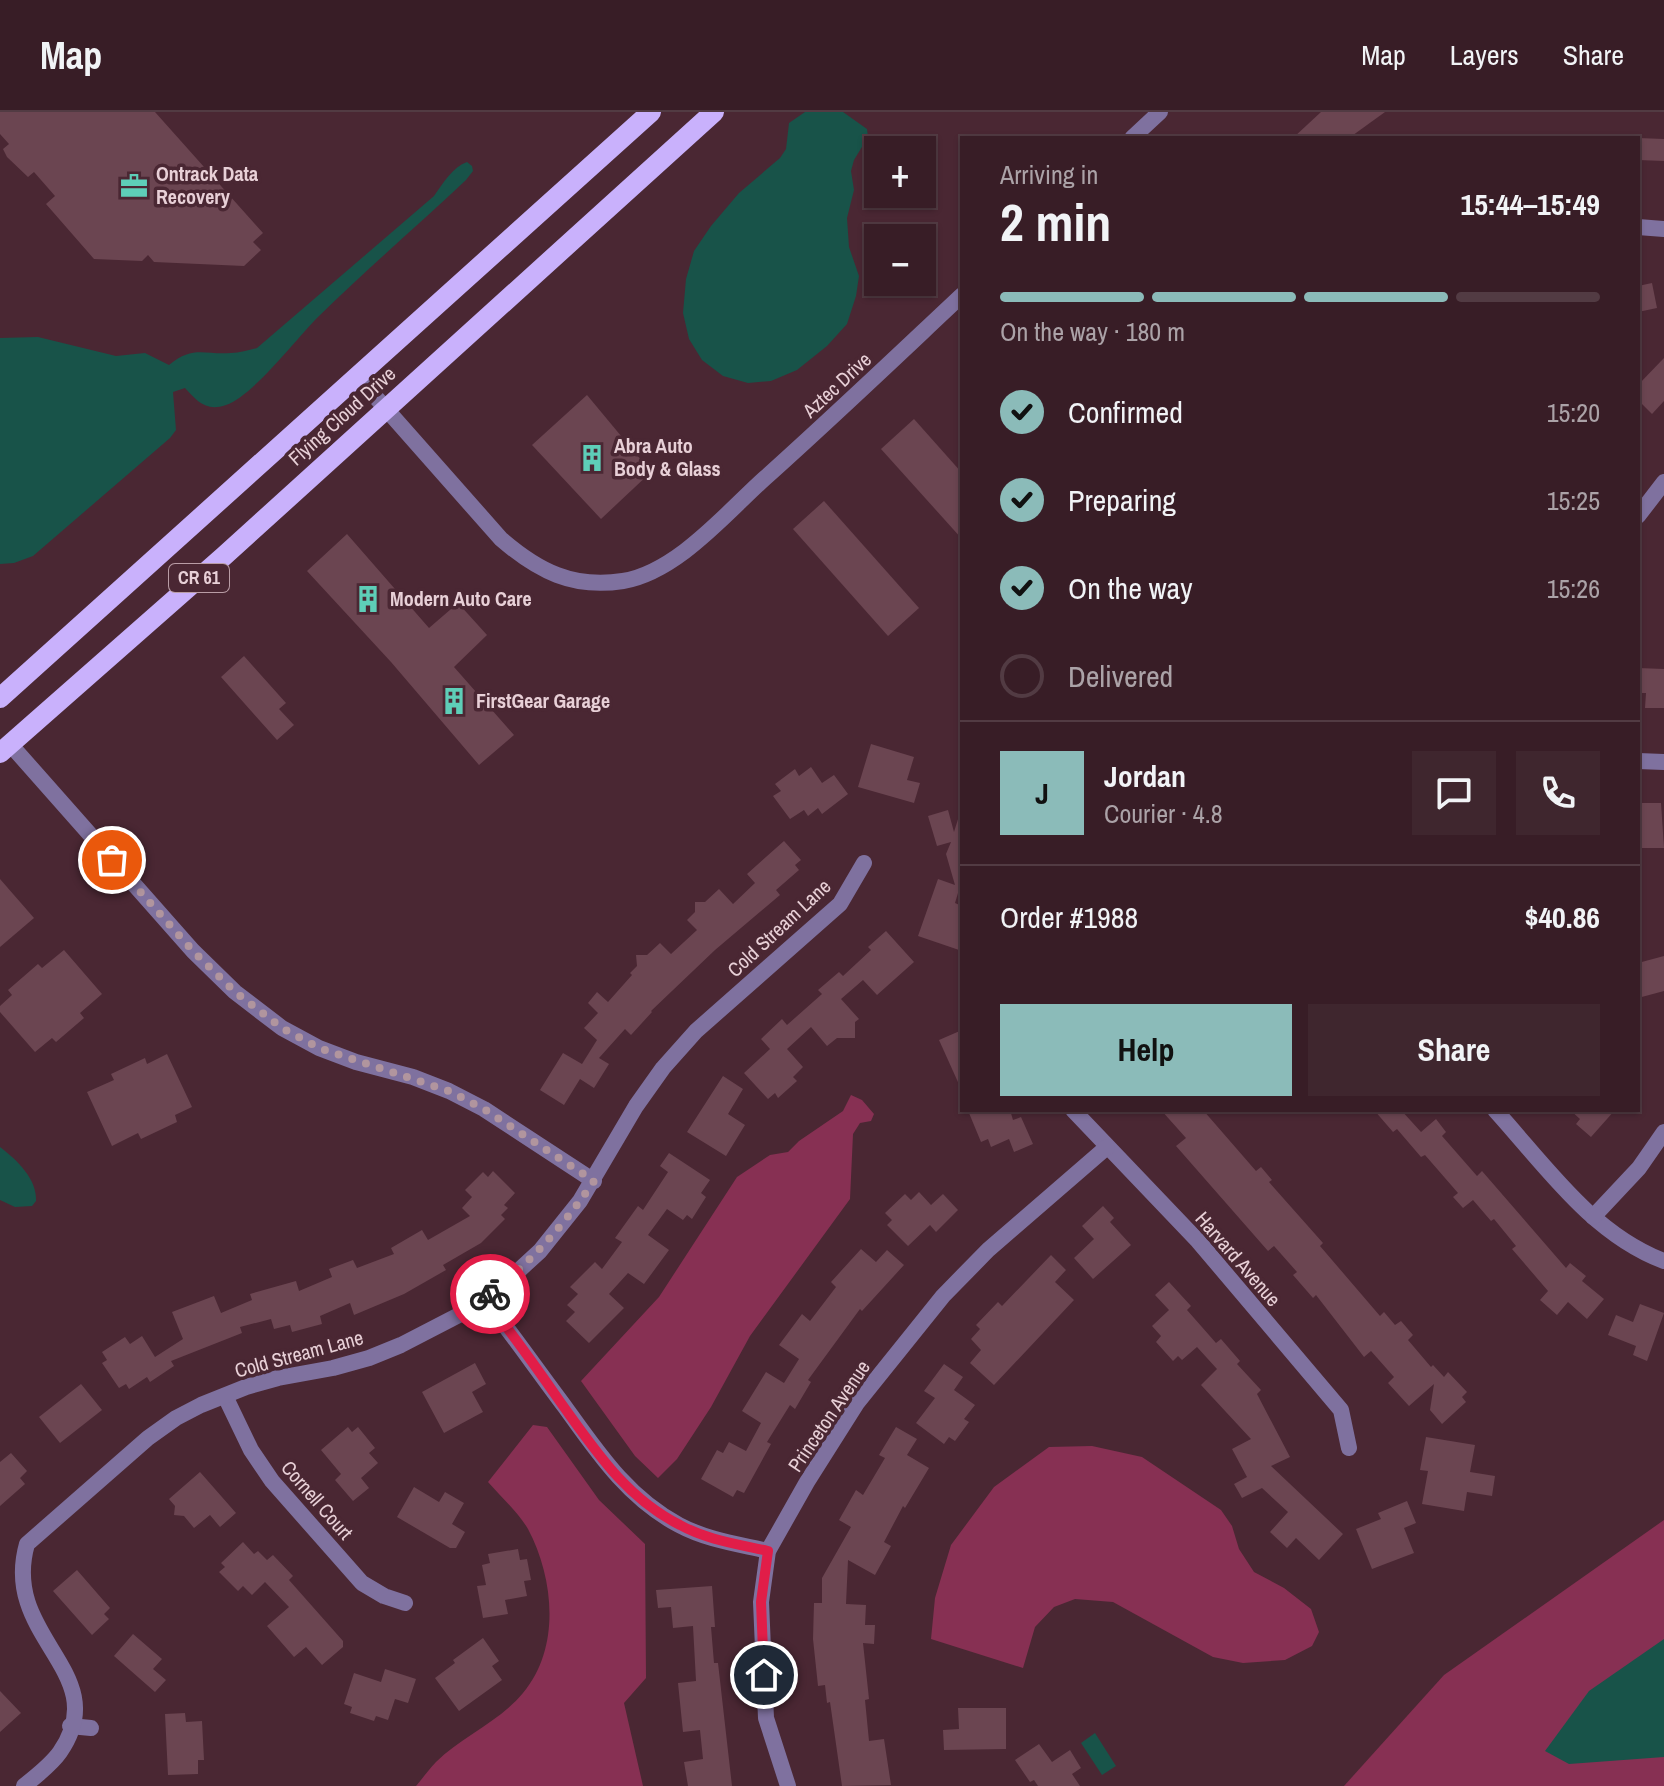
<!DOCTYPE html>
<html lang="en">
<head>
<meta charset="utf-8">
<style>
  :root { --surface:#381d26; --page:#3f262e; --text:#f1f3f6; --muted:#aba2a7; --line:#523b43; --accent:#8bbbb9 }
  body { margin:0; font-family:"Archivo Narrow",sans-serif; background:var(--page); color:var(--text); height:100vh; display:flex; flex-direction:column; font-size:30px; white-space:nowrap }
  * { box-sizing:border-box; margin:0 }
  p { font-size:26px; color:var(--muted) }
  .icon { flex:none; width:44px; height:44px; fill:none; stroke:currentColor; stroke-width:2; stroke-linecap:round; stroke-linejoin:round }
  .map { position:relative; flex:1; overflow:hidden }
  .details { position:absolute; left:960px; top:24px; width:680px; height:976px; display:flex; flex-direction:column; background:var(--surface); border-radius:0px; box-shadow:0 2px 6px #0004,0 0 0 2px var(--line) }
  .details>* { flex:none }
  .buttons { position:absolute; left:864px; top:24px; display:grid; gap:16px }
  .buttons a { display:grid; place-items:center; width:72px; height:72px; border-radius:0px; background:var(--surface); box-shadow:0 2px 6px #0004,0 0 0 2px var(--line); font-size:40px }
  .pin { position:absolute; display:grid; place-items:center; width:68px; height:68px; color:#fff; margin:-34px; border:4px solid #fff; border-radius:50%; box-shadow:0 2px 8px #0007 }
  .courier { position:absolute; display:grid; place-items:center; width:80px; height:80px; margin:-40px; border:6px solid #e11d48; border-radius:50%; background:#fff; color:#222; box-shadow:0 2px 10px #0007 }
  .summary em { font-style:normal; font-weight:800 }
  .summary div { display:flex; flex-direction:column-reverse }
  .summary { display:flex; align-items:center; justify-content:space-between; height:136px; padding:0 40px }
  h1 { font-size:52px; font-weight:800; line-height:60px }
  .bar { display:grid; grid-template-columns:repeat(4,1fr); gap:12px 8px; align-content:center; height:96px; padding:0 40px }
  .bar i { height:10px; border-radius:6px; background:var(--line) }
  .bar .selected { background:var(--accent) }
  .bar p { grid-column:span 4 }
  .line { display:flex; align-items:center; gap:20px; padding:0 40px; border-top:2px solid var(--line) }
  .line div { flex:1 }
  .round { display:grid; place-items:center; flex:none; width:84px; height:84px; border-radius:0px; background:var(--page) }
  ol { padding:0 40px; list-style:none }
  li { display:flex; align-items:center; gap:24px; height:88px }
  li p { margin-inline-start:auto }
  li .icon { padding:8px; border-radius:50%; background:var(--accent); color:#111; stroke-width:4 }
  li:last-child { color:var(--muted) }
  li i { width:44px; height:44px; border:4px solid var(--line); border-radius:50% }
  .cta { display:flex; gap:16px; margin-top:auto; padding:16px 40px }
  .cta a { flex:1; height:92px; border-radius:0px; background:var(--accent); color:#111; font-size:32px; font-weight:800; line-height:92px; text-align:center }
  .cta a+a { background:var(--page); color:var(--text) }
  header { display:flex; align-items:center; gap:48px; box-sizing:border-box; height:112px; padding:0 40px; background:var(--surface); border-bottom:2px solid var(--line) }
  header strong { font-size:38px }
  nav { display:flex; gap:44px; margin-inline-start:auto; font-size:28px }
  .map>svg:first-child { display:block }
  .green { fill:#873053 }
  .water { fill:#185349 }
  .building { fill:#6b4551 }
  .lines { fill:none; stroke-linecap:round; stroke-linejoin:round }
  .street { stroke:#7f719f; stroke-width:16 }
  .primary { stroke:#c9b1fc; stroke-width:20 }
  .done { stroke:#b1959e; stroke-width:8; stroke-dasharray:0 14.4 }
  .route { stroke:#e11d48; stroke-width:10 }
  .labels { text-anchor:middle; stroke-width:7; stroke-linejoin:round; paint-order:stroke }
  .shield { fill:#4a2733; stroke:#b99da6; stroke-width:2 }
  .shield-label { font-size:18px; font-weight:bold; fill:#e8d0d7 }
  .poi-label { font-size:20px; font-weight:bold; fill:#e8d0d7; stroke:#4a2733; text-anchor:start }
  .street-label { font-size:20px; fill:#e8d0d7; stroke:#4a2733 }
</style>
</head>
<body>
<header>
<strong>Map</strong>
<nav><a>Map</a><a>Layers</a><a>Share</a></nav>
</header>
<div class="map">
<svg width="1664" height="1674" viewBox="0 0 1664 1674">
  <rect width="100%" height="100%" fill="#4a2733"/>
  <g class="green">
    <path d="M851 983 862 988 874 1002 871 1009 860 1011 853 1022 850 1087 750 1224 711 1295 677 1347 658 1366 635 1344 581 1269 659 1185 737 1065 770 1043 788 1040 799 1029 843 999Z"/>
    <path d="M533 1313 547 1315 599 1388 645 1432 646 1566 624 1591 643 1674H416C423 1666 429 1657 436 1650 462 1624 499 1610 523 1581 561 1536 554 1466 528 1417 518 1400 501 1385 488 1370Z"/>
    <path d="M1092 1334 1142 1345 1221 1398 1232 1414 1239 1437 1254 1460 1284 1476 1311 1497 1319 1520 1312 1534 1285 1548 1243 1551 1213 1545 1113 1490 1075 1487 1054 1495 1035 1515 1023 1556 931 1527 935 1486 951 1433 994 1375 1049 1335Z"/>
    <path d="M1664 1408V1674H1344L1444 1563Z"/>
  </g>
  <g class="water">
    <path d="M805 0H843L867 17 868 25 854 48 851 59 854 78 847 106 849 135 859 164 856 184 847 212 827 234 797 258 771 269 748 271 723 264 702 248 689 227 683 201 686 167 694 139 711 114 739 81 780 46 786 37 789 11Z"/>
    <path d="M467 50 472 54 473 59 466 68C417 114 366 158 318 205 296 227 253 284 226 293 206 300 197 289 185 276L173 280 176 318 170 326 33 444 14 451 0 452V226L38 225 116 244 145 241 169 253C193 233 204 243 231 241 240 241 249 238 257 236L434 84C443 71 453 55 467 50Z"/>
    <path d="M0 1035C17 1048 37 1067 36 1089L32 1094 15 1095 0 1088Z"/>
    <path d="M1664 1527V1645L1569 1652 1545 1639 1589 1579Z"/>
    <path d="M1095 1621 1116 1654 1102 1663 1081 1631Z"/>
  </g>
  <g class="building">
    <path d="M0 0H155L263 121 253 130 261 138 244 154 154 150 148 143 142 149 94 147 46 92 55 84 34 60 28 65 7 45 3 37 9 32 0 22Z"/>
    <path d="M1321 0H1385L1349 26H1293Z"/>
    <path d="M1638 26 1664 27V49L1638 48Z"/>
    <path d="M1652 171 1657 196 1638 200V174Z"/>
    <path d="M1664 246V289L1652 302 1638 288V273Z"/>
    <path d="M587 283 651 360 601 407 532 333Z"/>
    <path d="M914 307 962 361V427L881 337Z"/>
    <path d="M824 389 919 496 888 524 793 417Z"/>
    <path d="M347 422 429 516 458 491 487 523 454 555 514 623 479 653 391 550 307 459Z"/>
    <path d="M244 544 286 591 279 597 294 613 277 628 221 565Z"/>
    <path d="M1638 556 1664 557V596H1645L1646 581H1638Z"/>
    <path d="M871 632 914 645 907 668 920 671 914 691 858 675Z"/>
    <path d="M811 655 822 671 834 663 848 682 822 702 818 696 808 704 804 698 790 707 773 684 781 679 775 672 795 657 799 664Z"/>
    <path d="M1638 691H1661L1664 736H1639Z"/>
    <path d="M948 698 954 720 959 704 962 705V781H958L955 791 962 794V839L918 824 938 767 955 773 946 742 951 730 937 734 928 704Z"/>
    <path d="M784 729 801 748 795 753 799 758 776 778 780 783 715 838 651 899 652 900 631 923 625 917 599 946 609 952 594 976 580 967 564 993 540 978 563 941 582 952 597 928 584 916 598 901 588 891 597 880 608 890 632 863 630 861 637 854 636 843H647L660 831 671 842 697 818 687 808 695 800V790H705L719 777 733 792 755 771 747 762Z"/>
    <path d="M0 767 34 806 0 835Z"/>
    <path d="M886 819 914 850 877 883 863 868 841 887 859 907 855 910V926H837L827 934 811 915 787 937 803 955 793 965 797 969 778 986 775 981 768 987 744 961 770 937 761 927 782 907 787 913 822 882 818 878 839 860 843 864 871 838 868 835Z"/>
    <path d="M64 838 102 882 80 901 84 906 56 930 52 926 35 940 0 900V894L12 883 8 878 38 852 42 856Z"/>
    <path d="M1664 844V879L1638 886V851Z"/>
    <path d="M962 918V979L939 928Z"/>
    <path d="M167 942 192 995 175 1003 177 1010 141 1027 138 1021 112 1034 87 980 114 968 111 962 145 946 147 952Z"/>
    <path d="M723 964 743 977 728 1002 745 1013 726 1044 687 1020Z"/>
    <path d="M978 998H1010L1013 1008 1021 1005 1033 1032 1014 1040 1009 1027 991 1035 988 1027 981 1030 969 1001Z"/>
    <path d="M1161 998H1203L1256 1059 1261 1055 1272 1068 1269 1070 1323 1131 1320 1134 1380 1204 1384 1200 1395 1213 1401 1209 1413 1223 1408 1228 1431 1255 1433 1253 1444 1265 1448 1260 1467 1280 1462 1285 1466 1290 1442 1312 1430 1298 1434 1272 1409 1294 1388 1271 1394 1265 1371 1239 1364 1245 1316 1183 1313 1186 1293 1163 1297 1160 1274 1134 1268 1139 1176 1034 1186 1026Z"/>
    <path d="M1374 998H1401L1421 1020 1436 1007 1446 1020 1442 1024 1477 1064 1482 1059 1566 1156 1570 1151 1586 1164 1582 1169 1604 1187 1587 1207 1568 1190 1557 1203 1540 1188 1548 1179 1512 1137 1516 1134 1494 1107 1491 1109 1473 1088 1463 1096 1453 1085 1458 1081 1425 1043 1421 1045 1397 1017 1393 1020Z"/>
    <path d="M1570 998H1615L1591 1025 1576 1012 1580 1007Z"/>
    <path d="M669 1041 710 1068 701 1081 706 1085 692 1107 687 1103 683 1108 667 1097 648 1123 669 1138 644 1172 628 1161 609 1182 624 1196 589 1231 566 1209 575 1200 567 1193 578 1182 570 1175 595 1150 602 1157 622 1130 615 1126 638 1094 643 1098 668 1060 660 1054Z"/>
    <path d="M493 1059 515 1081 504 1093 508 1096 501 1103 505 1107 481 1131 443 1153 446 1158 404 1182 354 1203 350 1191 320 1204 322 1212 292 1220 290 1213 274 1217 271 1207 240 1215 242 1221 171 1249 174 1254 150 1270 147 1265 129 1277 126 1272 119 1276 102 1251 107 1248 102 1240 125 1225 130 1232 142 1224 155 1245 183 1227 172 1200 214 1184 221 1201 252 1188 250 1182 296 1169 299 1179 332 1165 329 1157 353 1148 357 1156 394 1142 391 1136 422 1118 428 1128 470 1104 462 1096 472 1085 465 1078 483 1060 488 1065Z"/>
    <path d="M919 1080 931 1093 943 1082 958 1098 936 1120 930 1113 908 1134 887 1113 892 1108 885 1101 905 1082 911 1088Z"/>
    <path d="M1103 1094 1114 1106 1110 1110 1131 1133 1093 1167 1074 1146 1094 1127 1082 1114Z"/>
    <path d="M861 1137 876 1150 887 1138 904 1153 862 1199 860 1197 808 1268 811 1270 795 1297 790 1293 767 1330 771 1332 744 1381 737 1378 733 1385 701 1367 717 1338 723 1341 729 1330 746 1339 761 1311 742 1299 766 1260 784 1271 799 1247 779 1233 802 1202 810 1209 836 1175 831 1170Z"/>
    <path d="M1051 1143 1066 1158 1055 1170 1074 1188 994 1273 970 1251 981 1238 971 1227 980 1217 976 1213 998 1190 1002 1194Z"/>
    <path d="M1169 1170 1191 1194 1187 1198 1216 1231 1221 1227 1240 1249 1237 1252 1261 1278 1257 1282 1290 1345 1271 1354 1343 1422 1319 1448 1296 1426 1287 1436 1270 1420 1288 1400 1262 1376 1242 1386 1234 1372 1247 1365 1232 1337 1251 1327 1201 1273 1217 1257 1197 1235 1182 1248 1178 1244 1173 1249 1156 1230 1161 1224 1152 1214 1169 1198 1155 1183Z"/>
    <path d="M1640 1192 1664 1201 1647 1249 1633 1243 1636 1234 1608 1223 1616 1203 1633 1210Z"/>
    <path d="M475 1251 486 1272 472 1280 483 1300 444 1321 422 1280Z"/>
    <path d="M944 1252 963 1265 954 1278 975 1293 964 1307 969 1310 955 1329 949 1325 944 1332 916 1311 935 1286 924 1279Z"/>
    <path d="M81 1272 102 1298 60 1331 39 1305Z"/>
    <path d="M348 1315 352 1320 358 1315 375 1336 369 1341 378 1351 361 1366 369 1376 353 1389 335 1368 341 1362 321 1338Z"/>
    <path d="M896 1315 917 1327 907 1343 929 1356 905 1396 903 1394 884 1430 891 1434 875 1463 848 1448 846 1492 866 1493 865 1513H875L874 1532 863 1531 869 1587 865 1588 869 1629 884 1627 891 1673 842 1674 830 1590 827 1591 825 1573 818 1574 813 1527 814 1491H822V1466L851 1415 839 1408 856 1378 863 1383 885 1346 879 1343Z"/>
    <path d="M1426 1325 1475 1333 1470 1360 1495 1364 1492 1384 1467 1380 1464 1399 1422 1392 1428 1359 1420 1358Z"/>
    <path d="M11 1341 27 1359 20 1366 25 1372 0 1394V1350Z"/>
    <path d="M200 1360 236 1401 220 1415 210 1403 194 1416 184 1404 174 1403 175 1394 169 1387Z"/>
    <path d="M414 1375 439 1390 445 1380 464 1391 452 1412 465 1420 456 1436H450L397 1405Z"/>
    <path d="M1407 1389 1416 1411 1404 1416 1414 1441 1372 1457 1356 1417 1381 1407 1378 1401Z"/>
    <path d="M243 1430 254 1442 258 1439 267 1448 273 1443 293 1464 289 1468 343 1529V1535L322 1553 306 1535 294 1545 267 1514 289 1495 265 1470 252 1483 243 1474 238 1479 219 1460 225 1455 221 1451Z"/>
    <path d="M518 1437 520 1448 527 1447 531 1468 524 1469 527 1484 505 1488 508 1502 483 1506 477 1474 486 1473 482 1453 490 1451 488 1442Z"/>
    <path d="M77 1458 110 1496 104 1502 109 1507 92 1523 53 1479Z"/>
    <path d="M712 1474 715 1515H711L714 1551H718L732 1674H688L684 1650 703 1647 700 1618 683 1620 678 1571 696 1569 693 1514 673 1516 671 1495 658 1496 656 1478Z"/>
    <path d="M133 1522 162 1547 153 1557 166 1568 155 1580 114 1544Z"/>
    <path d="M483 1526 499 1549 492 1554 502 1568 459 1599 435 1566 455 1551 453 1548Z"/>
    <path d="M385 1557 416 1567 408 1591 395 1587 388 1608 376 1604 374 1609 350 1601 352 1595 344 1592 354 1561 381 1570Z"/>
    <path d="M0 1579 21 1601 0 1620Z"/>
    <path d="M958 1596H1006V1637L944 1638 943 1618 959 1617Z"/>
    <path d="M185 1601 186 1610 202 1609 204 1648H198V1662L168 1663 165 1602Z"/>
    <path d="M1039 1632 1052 1650 1070 1638 1081 1656 1072 1662 1080 1674H1038L1034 1668 1030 1670 1015 1648Z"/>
  </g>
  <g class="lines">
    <g class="street">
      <path d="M1132 26 1160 0"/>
      <path d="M1638 115 1664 117"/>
      <path d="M357 264 501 427C538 459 573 477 623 469 677 460 726 401 765 366 832 306 897 244 962 183"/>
      <path d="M1638 404 1664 370"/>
      <path d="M10 632 193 839 235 880 282 916 319 936 356 950 413 965 449 979 484 997 594 1069"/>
      <path d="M1638 649 1664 650"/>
      <path d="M1073 998 1198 1129 1341 1298 1349 1336"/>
      <path d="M1495 998C1545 1053 1592 1122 1664 1149"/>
      <path d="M1593 1105 1639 1056 1664 1020"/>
      <path d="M484 1186C512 1222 538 1259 565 1295 598 1341 628 1386 679 1413 707 1428 738 1432 768 1439"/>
      <path d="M225 1284 251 1338 272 1369 362 1471 384 1484 405 1491"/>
      <path d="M70 1614 91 1616"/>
      <path d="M24 1674C36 1664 51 1653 60 1640 115 1560 0 1526 27 1432L148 1326 176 1306 201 1293 246 1275 278 1266 333 1256 369 1246 401 1233 459 1203 515 1162 540 1139 580 1089 636 994 663 956 696 919 840 792 864 751"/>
      <path d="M788 1674 766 1606 761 1490 768 1439 807 1370 857 1291 943 1184 988 1138 1107 1035"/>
    </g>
    <g class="primary">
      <path d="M0 586 651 0"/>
      <path d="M0 641 224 444 714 0"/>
    </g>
  </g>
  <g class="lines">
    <path class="done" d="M112 748 193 839 235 880 282 916 319 936 449 979 484 997 594 1069C564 1113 532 1149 490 1182"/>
    <path class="route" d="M490 1182 484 1186C511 1220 536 1255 561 1291 595 1338 626 1386 680 1413 707 1428 738 1432 768 1439L761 1490 764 1563"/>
  </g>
  <defs>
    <g id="office-bare" transform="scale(2.16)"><path d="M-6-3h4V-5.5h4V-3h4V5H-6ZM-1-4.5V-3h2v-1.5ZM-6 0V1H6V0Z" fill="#5eceb8" stroke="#4a2733" stroke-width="2.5" paint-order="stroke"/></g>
    <g id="building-bare" transform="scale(2.16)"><path d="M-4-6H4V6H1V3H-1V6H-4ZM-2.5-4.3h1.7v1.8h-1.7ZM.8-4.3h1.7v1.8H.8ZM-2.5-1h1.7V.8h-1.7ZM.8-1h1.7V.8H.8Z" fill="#5eceb8" stroke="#4a2733" stroke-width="2.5" paint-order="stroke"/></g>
  </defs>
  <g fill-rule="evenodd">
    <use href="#office-bare" x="134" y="74"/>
    <use href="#building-bare" x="592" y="346"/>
    <use href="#building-bare" x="368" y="487"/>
    <use href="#building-bare" x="454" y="589"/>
  </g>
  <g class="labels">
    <rect class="shield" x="169" y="452" width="60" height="28" rx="6"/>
    <g class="shield-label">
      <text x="199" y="472">CR 61</text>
    </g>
    <g class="poi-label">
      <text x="156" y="69">Ontrack Data<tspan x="156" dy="23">Recovery</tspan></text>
      <text x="614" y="341">Abra Auto<tspan x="614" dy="23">Body &amp; Glass</tspan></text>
      <text x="390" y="494">Modern Auto Care</text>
      <text x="476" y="596">FirstGear Garage</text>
    </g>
    <g class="street-label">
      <text transform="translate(837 273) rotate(-43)" y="7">Aztec Drive</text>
      <text transform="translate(342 304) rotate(-42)" y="7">Flying Cloud Drive</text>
      <text transform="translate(779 816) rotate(-43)" y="7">Cold Stream Lane</text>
      <text transform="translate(1238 1147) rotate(49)" y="7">Harvard Avenue</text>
      <text transform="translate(299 1242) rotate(-15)" y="7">Cold Stream Lane</text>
      <text transform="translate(829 1304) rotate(-56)" y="7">Princeton Avenue</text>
      <text transform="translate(317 1388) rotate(49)" y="7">Cornell Court</text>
    </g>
  </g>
</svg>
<div class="buttons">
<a>+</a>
<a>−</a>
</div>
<div class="pin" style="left:112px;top:748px;background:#ea580c"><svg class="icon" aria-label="bag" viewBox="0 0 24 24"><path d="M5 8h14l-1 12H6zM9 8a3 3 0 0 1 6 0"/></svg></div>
<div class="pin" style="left:764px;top:1563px;background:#1f2937"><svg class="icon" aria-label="home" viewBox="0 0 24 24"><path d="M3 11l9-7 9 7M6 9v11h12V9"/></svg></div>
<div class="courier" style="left:490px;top:1182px"><svg class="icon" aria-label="bike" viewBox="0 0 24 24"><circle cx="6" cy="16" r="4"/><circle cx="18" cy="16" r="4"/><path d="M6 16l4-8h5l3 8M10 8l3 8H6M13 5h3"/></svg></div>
<section class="details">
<div class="summary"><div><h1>2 min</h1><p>Arriving in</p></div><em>15:44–15:49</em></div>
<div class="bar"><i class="selected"></i><i class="selected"></i><i class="selected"></i><i></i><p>On the way · 180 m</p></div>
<ol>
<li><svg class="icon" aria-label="check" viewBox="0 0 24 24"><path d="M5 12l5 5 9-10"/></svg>Confirmed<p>15:20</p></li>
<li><svg class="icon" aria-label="check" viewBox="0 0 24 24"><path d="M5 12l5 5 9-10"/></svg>Preparing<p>15:25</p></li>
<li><svg class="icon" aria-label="check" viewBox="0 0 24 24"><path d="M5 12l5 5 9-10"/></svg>On the way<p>15:26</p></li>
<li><i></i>Delivered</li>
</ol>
<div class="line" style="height:144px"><b class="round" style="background:var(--accent);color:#111">J</b><div><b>Jordan</b><p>Courier · 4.8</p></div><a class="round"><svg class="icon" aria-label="chat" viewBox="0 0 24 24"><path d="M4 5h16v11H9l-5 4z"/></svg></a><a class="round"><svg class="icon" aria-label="phone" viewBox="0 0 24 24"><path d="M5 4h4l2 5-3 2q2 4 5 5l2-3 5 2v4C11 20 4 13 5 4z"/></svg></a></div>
<div class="line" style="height:104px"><div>Order #1988</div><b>$40.86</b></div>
<div class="cta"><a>Help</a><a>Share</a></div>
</section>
</div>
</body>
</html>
